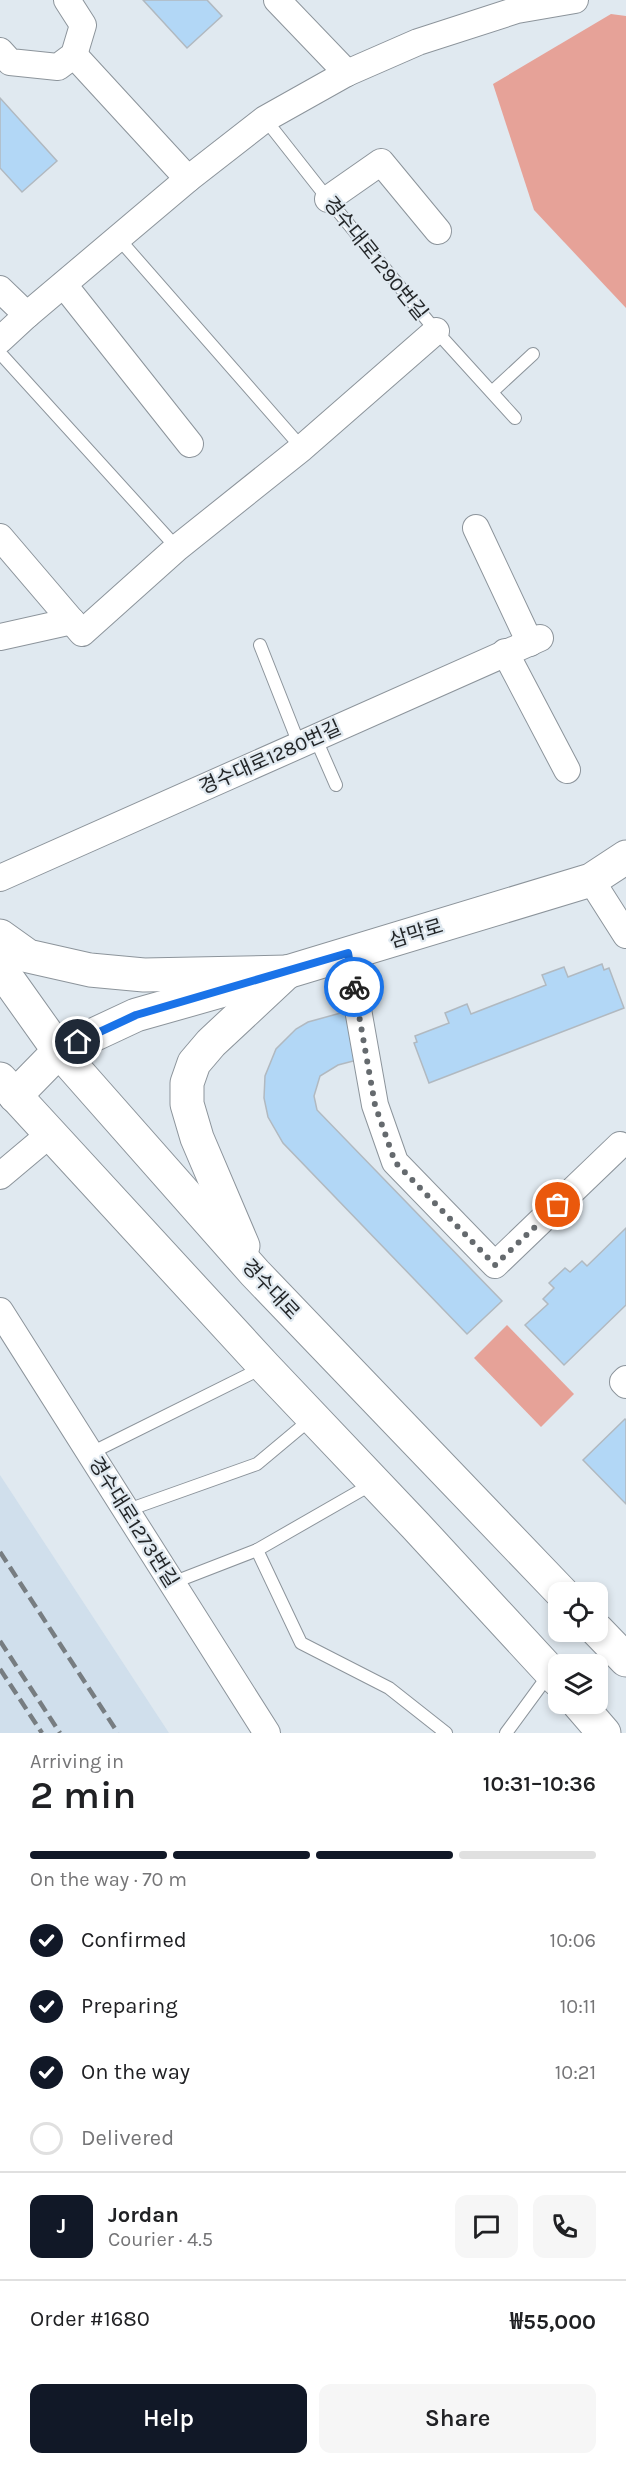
<!DOCTYPE html>
<html lang="en">
<head>
<meta charset="utf-8">
<style>
  :root { --surface:#fff; --page:#f6f6f6; --text:#202124; --muted:#757577; --line:#e0e0e0; --accent:#111827 }
  body { margin:0; font-family:Karla,"Noto Sans KR",sans-serif; background:var(--page); color:var(--text); height:100vh; display:flex; flex-direction:column; font-size:22px; white-space:nowrap }
  * { box-sizing:border-box; margin:0 }
  p { font-size:20px; color:var(--muted) }
  .icon { flex:none; width:33px; height:33px; fill:none; stroke:currentColor; stroke-width:2; stroke-linecap:round; stroke-linejoin:round }
  .map { position:relative; height:1733px; overflow:hidden }
  .drawer { display:flex; flex-direction:column; background:var(--surface); flex:1 }
  .drawer>* { flex:none }
  .buttons { position:absolute; left:548px; top:1582px; display:grid; gap:12px }
  .buttons a { display:grid; place-items:center; width:60px; height:60px; border-radius:12px; background:var(--surface); box-shadow:0 3px 9px #0003; font-size:30px }
  .pin { position:absolute; display:grid; place-items:center; width:51px; height:51px; color:#fff; margin:-26px; border:3px solid #fff; border-radius:50%; box-shadow:0 2px 6px #0007 }
  .courier { position:absolute; display:grid; place-items:center; width:60px; height:60px; margin:-30px; border:4px solid #1a73e8; border-radius:50%; background:#fff; color:#222; box-shadow:0 2px 8px #0007 }
  .head em { font-style:normal; font-weight:600 }
  .head div { display:flex; flex-direction:column-reverse }
  .head { display:flex; align-items:center; justify-content:space-between; height:102px; padding:0 30px }
  h1 { font-size:39px; font-weight:600; line-height:45px }
  .bar { display:grid; grid-template-columns:repeat(4,1fr); gap:9px 6px; align-content:center; height:72px; padding:0 30px }
  .bar i { height:8px; border-radius:4px; background:var(--line) }
  .bar .selected { background:var(--accent) }
  .bar p { grid-column:span 4 }
  .line { display:flex; align-items:center; gap:15px; padding:0 30px; border-top:2px solid var(--line) }
  .line div { flex:1 }
  .round { display:grid; place-items:center; flex:none; width:63px; height:63px; border-radius:12px; background:var(--page) }
  ol { padding:0 30px; list-style:none }
  li { display:flex; align-items:center; gap:18px; height:66px }
  li p { margin-inline-start:auto }
  li .icon { padding:6px; border-radius:50%; background:var(--accent); color:#fff; stroke-width:4 }
  li:last-child { color:var(--muted) }
  li i { width:33px; height:33px; border:3px solid var(--line); border-radius:50% }
  .primary-button { display:flex; gap:12px; margin-top:auto; padding:12px 30px }
  .primary-button a { flex:1; height:69px; border-radius:12px; background:var(--accent); color:#fff; font-size:24px; font-weight:600; line-height:69px; text-align:center }
  .primary-button a+a { background:var(--page); color:var(--text) }
  .map>svg:first-child { display:block }
  .built { fill:#d0dfec }
  .green { fill:#e6a298 }
  .building { fill:#b2d7f6; stroke:#b1b9c0; stroke-width:1.5 }
  .lines { fill:none; stroke-linecap:round; stroke-linejoin:round }
  .lane-casing { stroke:#8c949b; stroke-width:14 }
  .street-casing { stroke:#8c949b; stroke-width:28 }
  .secondary-casing { stroke:#8c949b; stroke-width:35 }
  .primary-casing { stroke:#8c949b; stroke-width:35 }
  .lane { stroke:#fff; stroke-width:12 }
  .street { stroke:#fff; stroke-width:26 }
  .secondary { stroke:#fff; stroke-width:33 }
  .primary { stroke:#fff; stroke-width:33 }
  .rail { stroke:#777d81; stroke-width:4.5; stroke-dasharray:12 6; stroke-linecap:butt }
  .done { stroke:#656a6e; stroke-width:6; stroke-dasharray:0 10.8 }
  .route { stroke:#1a73e8; stroke-width:8 }
  .labels { text-anchor:middle; stroke-width:4.5; stroke-linejoin:round; paint-order:stroke }
  .street-label { font-size:20px; fill:#232628; stroke:#e0e9f0 }
</style>
</head>
<body>
<div class="map">
<svg width="626" height="1733" viewBox="0 0 626 1733">
  <rect width="100%" height="100%" fill="#e0e9f0"/>
  <path class="built" d="M0 1475 169 1733H0Z"/>
  <g class="green">
    <path d="M611 14 626 16V308L534 210 493 84Z"/>
    <path d="M507 1325 574 1394 541 1427 474 1358Z"/>
  </g>
  <g class="building">
    <path d="M143 0H207L222 16 187 48Z"/>
    <path d="M0 98 57 161 22 192 0 168Z"/>
    <path d="M602 964 604 970 609 968 624 1008 429 1083 414 1043 417 1042 415 1036 449 1023 445 1013 467 1004 471 1014 546 985 542 975 564 967 568 977Z"/>
    <path d="M348 1011 361 1059 338 1065 320 1076 314 1096 317 1110 502 1301 467 1334 283 1143 268 1117 264 1098 265 1076 276 1049 296 1029 308 1022Z"/>
    <path d="M626 1228V1305L564 1365 525 1325 548 1304 543 1299 554 1288 549 1283 565 1268 570 1272 582 1261 587 1266Z"/>
    <path d="M625 1419 626 1420V1504L583 1460Z"/>
  </g>
  <g class="lines">
    <g class="lane-casing">
      <g id="lane">
        <path d="M265 119 328 199 436 331 515 418"/>
        <path d="M119 239 302 448"/>
        <path d="M0 353 177 548"/>
        <path d="M493 391 533 354"/>
        <path d="M260 645 299 744"/>
        <path d="M315 737 336 785"/>
        <path d="M91 1453 262 1368"/>
        <path d="M125 1511 257 1464 312 1418"/>
        <path d="M257 1550 301 1643 389 1688 446 1733"/>
        <path d="M172 1583 257 1550 372 1484"/>
        <path d="M506 1733 550 1673"/>
      </g>
    </g>
    <g class="street-casing">
      <g id="street">
        <path d="M277 0 347 73"/>
        <path d="M0 51 10 62 58 67 74 55 83 25 67 0"/>
        <path d="M74 55 188 179"/>
        <path d="M328 199 381 162 438 231"/>
        <path d="M64 285 190 444"/>
        <path d="M0 289 27 315"/>
        <path d="M0 340 27 315 188 179 265 119 347 73 418 42 517 10 575 0"/>
        <path d="M476 528 530 643"/>
        <path d="M0 537 82 633 177 548 302 448 436 331"/>
        <path d="M0 637 72 621"/>
        <path d="M505 652 567 770"/>
        <path d="M0 878 540 638"/>
        <path d="M591 880 626 935"/>
        <path d="M348 953 375 1105 395 1162 495 1265 620 1145"/>
        <path d="M0 1176 50 1134"/>
        <path d="M0 1311 267 1733"/>
        <path d="M626 1379 623 1382 626 1385"/>
      </g>
    </g>
    <g class="secondary-casing">
      <path id="secondary" d="M15 1096 59 1051 136 1015 287 972 591 880 626 857"/>
    </g>
    <g class="primary-casing">
      <g id="primary">
        <path d="M0 936 28 956 90 970 144 975 287 972"/>
        <path d="M0 968 59 1051 255 1273 562 1593"/>
        <path d="M0 1079 265 1367 415 1525 558 1680"/>
        <path d="M243 1246 197 1138 187 1104V1083L194 1063 211 1043 287 972"/>
        <path d="M597 1630 626 1660"/>
        <path d="M579 1704 604 1733"/>
      </g>
    </g>
    <use href="#lane" class="lane"/>
    <use href="#street" class="street"/>
    <use href="#secondary" class="secondary"/>
    <use href="#primary" class="primary"/>
    <g class="rail">
      <path d="M0 1552 118 1733"/>
      <path d="M0 1641 60 1733"/>
      <path d="M0 1669 42 1733"/>
    </g>
  </g>
  <g class="lines">
    <path class="done" d="M354 987 375 1105 395 1162 495 1265 558 1205"/>
    <path class="route" d="M78 1042 136 1015 348 953 354 987"/>
  </g>
  <g class="labels">
    <g class="street-label">
      <text transform="translate(376 258) rotate(51)" y="7">경수대로1290번길</text>
      <text transform="translate(270 757) rotate(-24)" y="7">경수대로1280번길</text>
      <text transform="translate(416 933) rotate(-17)" y="7">삼막로</text>
      <text transform="translate(271 1289) rotate(47)" y="7">경수대로</text>
      <text transform="translate(134 1522) rotate(58)" y="7">경수대로1273번길</text>
    </g>
  </g>
</svg>
<div class="buttons">
<a><svg class="icon" aria-label="locate" viewBox="0 0 24 24"><circle cx="12" cy="12" r="6"/><path d="M12 2v4M12 18v4M2 12h4M18 12h4"/></svg></a>
<a><svg class="icon" aria-label="layers" viewBox="0 0 24 24"><path d="M12 4l9 5-9 5-9-5zM3 14l9 5 9-5"/></svg></a>
</div>
<div class="pin" style="left:558px;top:1205px;background:#ea580c"><svg class="icon" aria-label="bag" viewBox="0 0 24 24"><path d="M5 8h14l-1 12H6zM9 8a3 3 0 0 1 6 0"/></svg></div>
<div class="pin" style="left:78px;top:1042px;background:#1f2937"><svg class="icon" aria-label="home" viewBox="0 0 24 24"><path d="M3 11l9-7 9 7M6 9v11h12V9"/></svg></div>
<div class="courier" style="left:354px;top:987px"><svg class="icon" aria-label="bike" viewBox="0 0 24 24"><circle cx="6" cy="16" r="4"/><circle cx="18" cy="16" r="4"/><path d="M6 16l4-8h5l3 8M10 8l3 8H6M13 5h3"/></svg></div>
</div>
<section class="drawer">
<div class="head"><div><h1>2 min</h1><p>Arriving in</p></div><em>10:31–10:36</em></div>
<div class="bar"><i class="selected"></i><i class="selected"></i><i class="selected"></i><i></i><p>On the way · 70 m</p></div>
<ol>
<li><svg class="icon" aria-label="check" viewBox="0 0 24 24"><path d="M5 12l5 5 9-10"/></svg>Confirmed<p>10:06</p></li>
<li><svg class="icon" aria-label="check" viewBox="0 0 24 24"><path d="M5 12l5 5 9-10"/></svg>Preparing<p>10:11</p></li>
<li><svg class="icon" aria-label="check" viewBox="0 0 24 24"><path d="M5 12l5 5 9-10"/></svg>On the way<p>10:21</p></li>
<li><i></i>Delivered</li>
</ol>
<div class="line" style="height:108px"><b class="round" style="background:var(--accent);color:#fff">J</b><div><b>Jordan</b><p>Courier · 4.5</p></div><a class="round"><svg class="icon" aria-label="chat" viewBox="0 0 24 24"><path d="M4 5h16v11H9l-5 4z"/></svg></a><a class="round"><svg class="icon" aria-label="phone" viewBox="0 0 24 24"><path d="M5 4h4l2 5-3 2q2 4 5 5l2-3 5 2v4C11 20 4 13 5 4z"/></svg></a></div>
<div class="line" style="height:78px"><div>Order #1680</div><b>₩55,000</b></div>
<div class="primary-button"><a>Help</a><a>Share</a></div>
</section>
</body>
</html>
